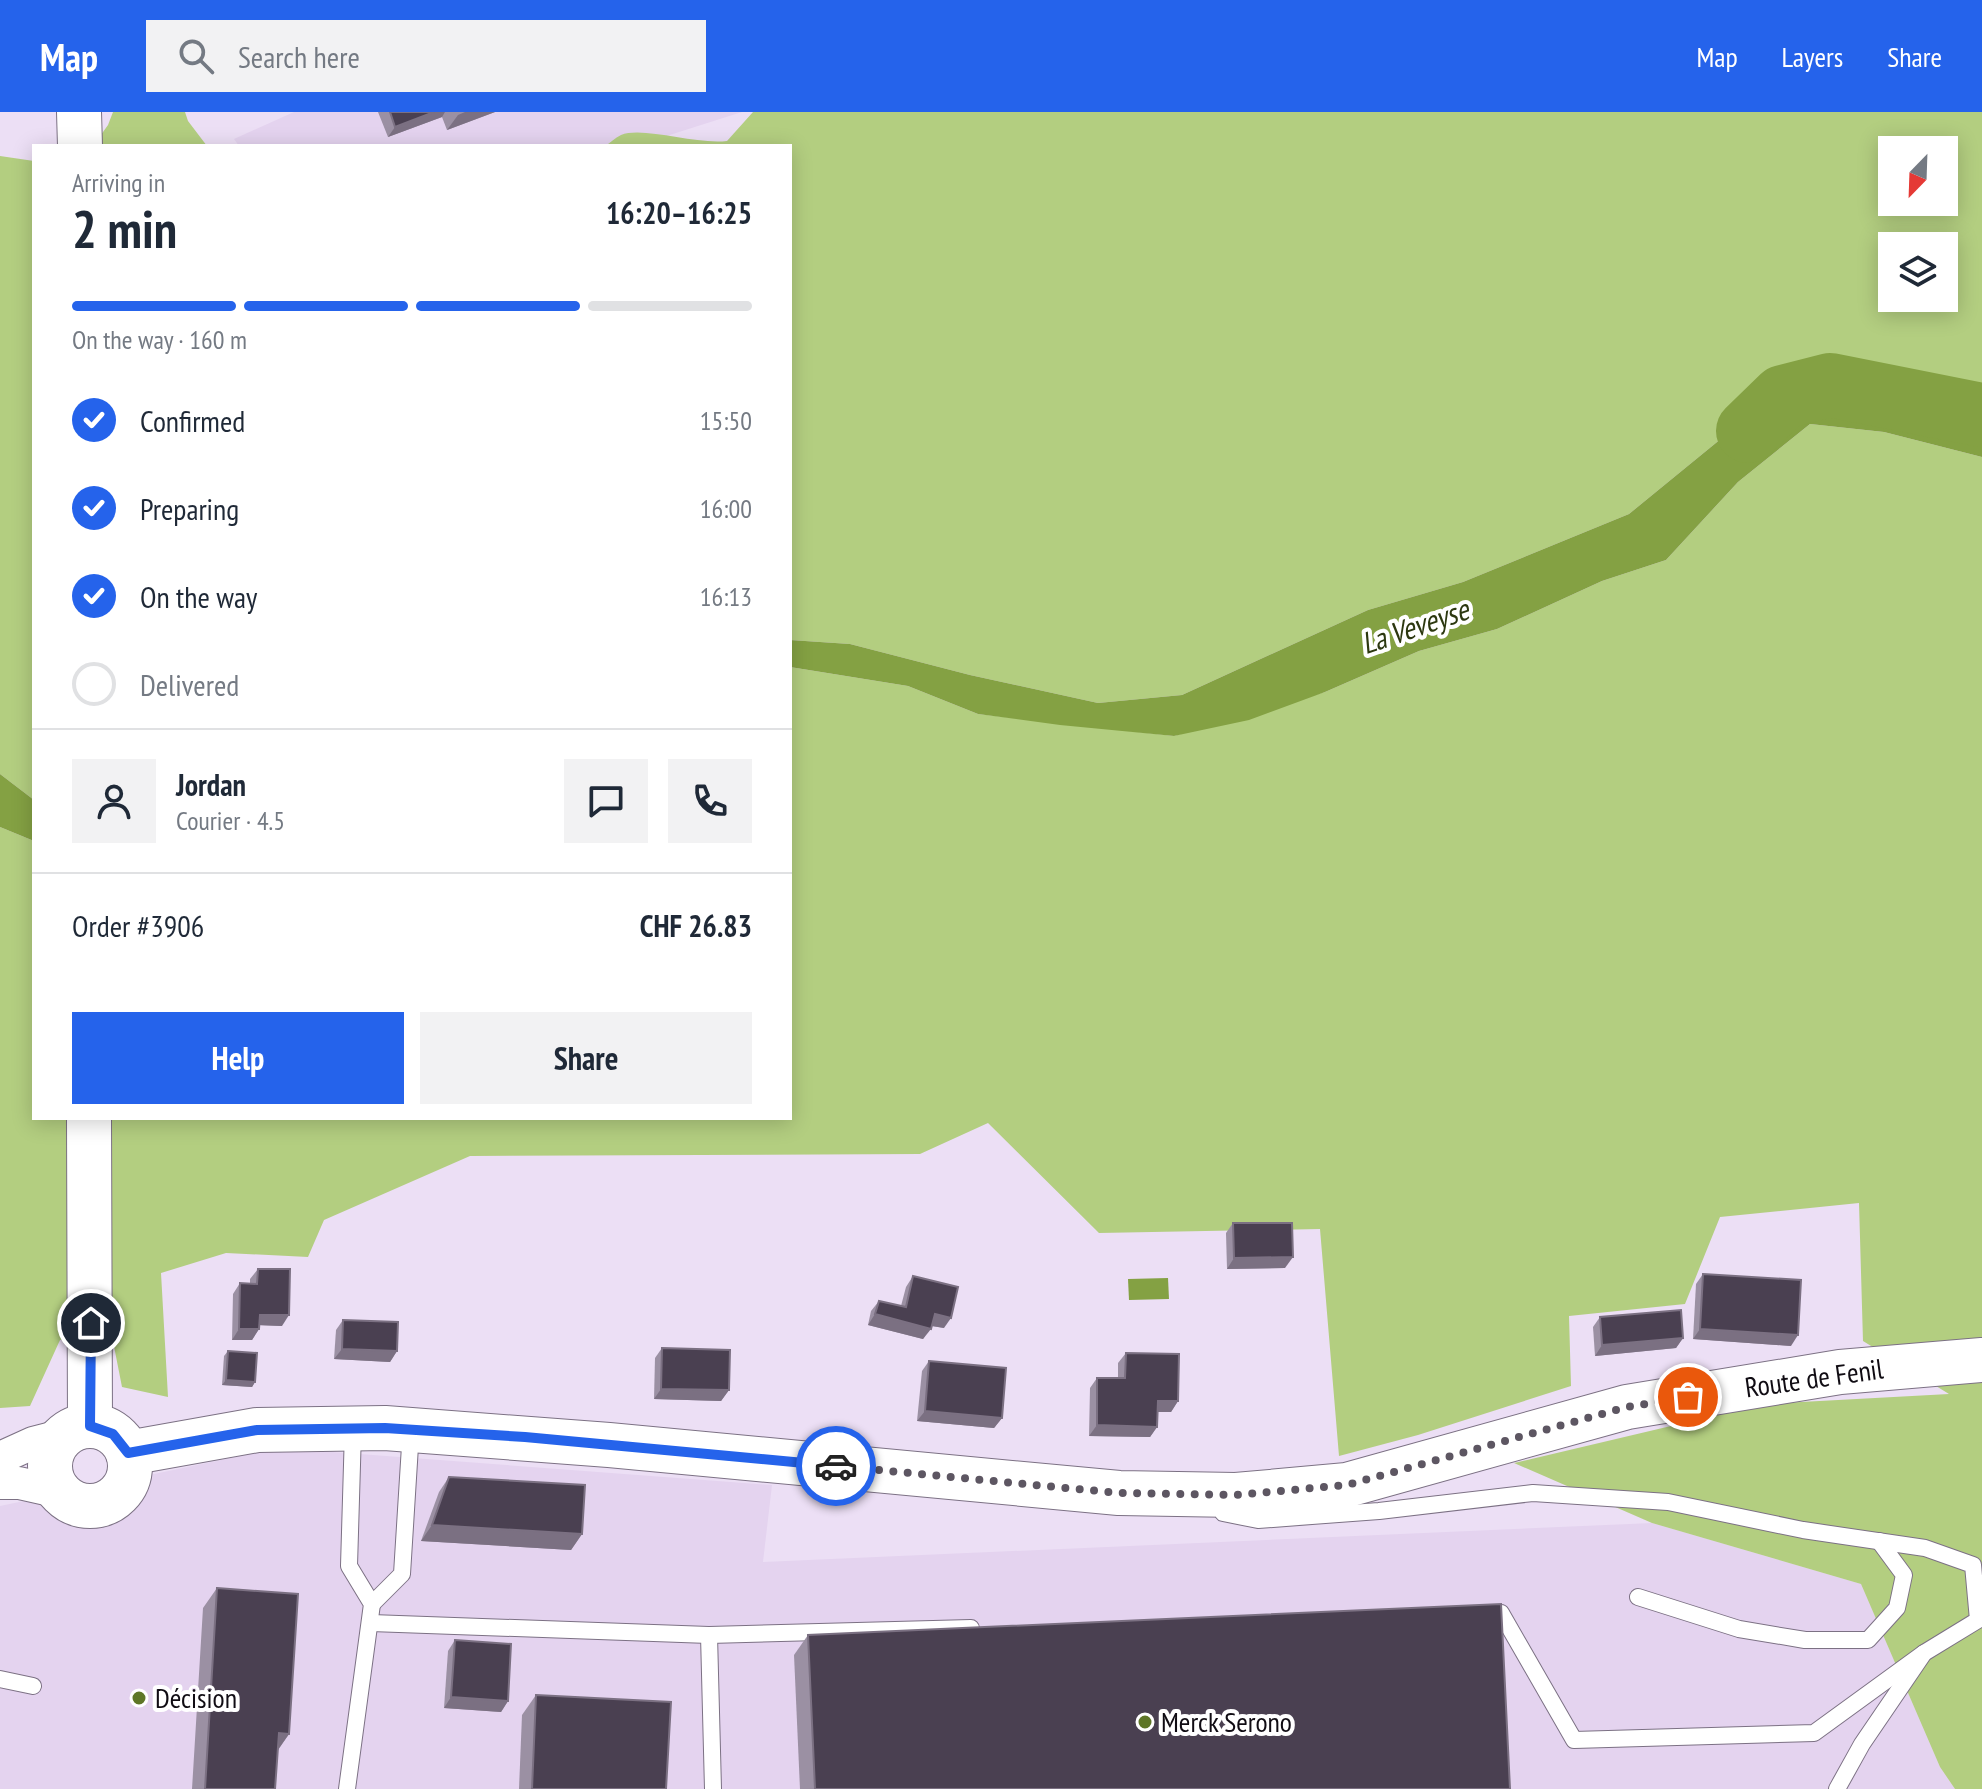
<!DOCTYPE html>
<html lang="en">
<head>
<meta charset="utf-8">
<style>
  :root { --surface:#fff; --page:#f2f2f3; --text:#1f2937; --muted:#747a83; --line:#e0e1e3; --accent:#2563eb }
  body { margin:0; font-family:"PT Sans Narrow",sans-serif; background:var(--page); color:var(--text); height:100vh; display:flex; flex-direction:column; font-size:30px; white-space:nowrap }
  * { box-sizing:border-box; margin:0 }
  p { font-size:26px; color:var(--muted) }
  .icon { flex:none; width:44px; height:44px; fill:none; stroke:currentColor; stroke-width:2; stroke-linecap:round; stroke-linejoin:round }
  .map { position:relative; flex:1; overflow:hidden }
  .drawer { position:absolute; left:32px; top:32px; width:760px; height:976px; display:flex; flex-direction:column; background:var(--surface); border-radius:0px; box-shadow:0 4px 20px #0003 }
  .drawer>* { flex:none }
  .needle { width:52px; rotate:203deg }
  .buttons { position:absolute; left:1878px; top:24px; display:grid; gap:16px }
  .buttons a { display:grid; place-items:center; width:80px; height:80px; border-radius:0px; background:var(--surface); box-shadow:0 4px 20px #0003; font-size:40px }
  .pin { position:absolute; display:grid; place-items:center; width:68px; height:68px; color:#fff; margin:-34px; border:4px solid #fff; border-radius:50%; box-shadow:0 2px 8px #0007 }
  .courier { position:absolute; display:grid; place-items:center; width:80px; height:80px; margin:-40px; border:6px solid #2563eb; border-radius:50%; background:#fff; color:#222; box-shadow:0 2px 10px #0007 }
  .headline em { font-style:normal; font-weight:700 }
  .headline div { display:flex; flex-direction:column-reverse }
  .headline { display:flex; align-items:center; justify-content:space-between; height:136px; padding:0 40px }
  h1 { font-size:52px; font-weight:700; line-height:60px }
  .bar { display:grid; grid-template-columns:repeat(4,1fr); gap:12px 8px; align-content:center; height:96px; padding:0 40px }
  .bar i { height:10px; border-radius:6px; background:var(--line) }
  .bar .current { background:var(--accent) }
  .bar p { grid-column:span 4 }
  .line { display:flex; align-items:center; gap:20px; padding:0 40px; border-top:2px solid var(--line) }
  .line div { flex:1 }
  .round { display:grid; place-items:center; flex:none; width:84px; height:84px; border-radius:0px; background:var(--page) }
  ol { padding:0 40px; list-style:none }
  li { display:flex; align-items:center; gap:24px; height:88px }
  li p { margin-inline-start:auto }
  li .icon { padding:8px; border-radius:50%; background:var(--accent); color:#fff; stroke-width:4 }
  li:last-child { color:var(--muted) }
  li i { width:44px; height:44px; border:4px solid var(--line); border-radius:50% }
  .cta { display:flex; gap:16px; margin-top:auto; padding:16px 40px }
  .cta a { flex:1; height:92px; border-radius:0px; background:var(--accent); color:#fff; font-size:32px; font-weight:700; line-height:92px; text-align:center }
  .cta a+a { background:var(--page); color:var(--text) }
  header { display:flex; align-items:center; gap:48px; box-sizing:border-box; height:112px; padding:0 40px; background:var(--accent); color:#fff }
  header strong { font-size:38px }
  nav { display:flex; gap:44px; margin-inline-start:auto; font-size:28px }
  .search { width:560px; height:72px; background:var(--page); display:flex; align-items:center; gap:20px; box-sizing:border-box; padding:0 28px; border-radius:0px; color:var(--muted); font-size:30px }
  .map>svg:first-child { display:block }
  .built { fill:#e4d3ef }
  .green { fill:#b3ce80; fill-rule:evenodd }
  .water { fill:#84a143 }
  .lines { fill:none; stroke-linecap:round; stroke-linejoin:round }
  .river { stroke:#84a143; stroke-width:64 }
  .lane-casing { stroke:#7c7184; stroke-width:18 }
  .street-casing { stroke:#7c7184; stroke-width:34 }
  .secondary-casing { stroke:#7c7184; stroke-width:46 }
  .lane { stroke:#fff; stroke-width:16 }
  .street { stroke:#fff; stroke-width:32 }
  .secondary { stroke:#fff; stroke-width:44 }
  .wall { fill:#9b90a3 }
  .shaded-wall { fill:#7b7082 }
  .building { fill:#4a4051; stroke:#7b7082; stroke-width:2 }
  .done { stroke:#5d5662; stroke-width:8; stroke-dasharray:0 14.4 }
  .route { stroke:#2563eb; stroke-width:10 }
  .poi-dot { fill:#5e7627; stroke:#fff; stroke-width:3 }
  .labels { text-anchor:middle; stroke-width:8; stroke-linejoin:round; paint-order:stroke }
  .street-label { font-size:28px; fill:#100c13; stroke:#fff }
  .poi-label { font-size:28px; fill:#100c13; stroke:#fff; text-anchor:start }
  .water-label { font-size:30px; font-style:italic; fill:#2c3810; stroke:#fff }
</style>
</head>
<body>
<header>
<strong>Map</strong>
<div class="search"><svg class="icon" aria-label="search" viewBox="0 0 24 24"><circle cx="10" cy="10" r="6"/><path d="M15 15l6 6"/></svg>Search here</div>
<nav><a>Map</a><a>Layers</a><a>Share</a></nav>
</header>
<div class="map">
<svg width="1982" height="1677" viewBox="0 0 1982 1677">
  <rect width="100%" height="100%" fill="#ecdff5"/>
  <g class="built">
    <path d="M294 0H742L635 34H239L234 27Z"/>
    <path d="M279 1336 772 1373 763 1450 1652 1411 1861 1472 1940 1655 1955 1677H0V1394Z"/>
  </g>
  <g class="green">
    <path d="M113 0H185L188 9 207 34H93L108 13Z"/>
    <path d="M753 0H1982V300L1806 273 1755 299 1629 402 1463 470 1368 498 1182 583 1098 591 970 563 850 532 790 528V34H605C610 31 615 26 621 23 643 14 696 33 727 29ZM1892 38H1944V90H1892ZM1892 134H1944V186H1892Z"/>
    <path d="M0 44 34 49V688L0 662Z"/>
    <path d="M1810 312 1884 320 1982 345V1677H1955L1940 1655 1861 1472 1652 1411 1514 1351 1764 1292 1949 1282 1863 1229 1859 1091 1720 1105 1685 1192 1569 1204 1571 1274 1418 1323 1339 1344 1320 1117 1099 1121 988 1011 920 1042 470 1044 324 1108 308 1145 226 1141 161 1161 168 1285 122 1275 110 1214 60 1228 30 1294 0 1296V715L34 729V1006H790V555L908 574 978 602 1174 624 1325 580 1419 539 1497 517 1602 469 1666 448 1738 370Z"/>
  </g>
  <g class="water">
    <path d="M1806 273 1982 300V345L1884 320 1810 312 1738 370 1666 448 1602 469 1497 517 1419 539 1325 580 1249 608 1174 624 1060 613 978 602 908 574 790 555V528L850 532 970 563 1098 591 1182 583 1368 498 1463 470 1629 402 1755 299Z"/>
    <path d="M0 662 34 688V729L0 715Z"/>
    <path d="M1168 1166 1169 1187 1129 1188 1128 1167Z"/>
  </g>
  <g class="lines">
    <path class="river" d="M1748 319 1783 285 1830 273 1982 303"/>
    <g class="lane-casing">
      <g id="lane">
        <path d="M1223 1401 1258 1408 1379 1399 1533 1381 1668 1390 1803 1418 1925 1436 1973 1453 1978 1508 1924 1541 1862 1632 1837 1677"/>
        <path d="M1638 1485 1739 1517 1805 1528H1868L1897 1496 1904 1463 1879 1429"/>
        <path d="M372 1492 402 1462 411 1318"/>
        <path d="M1482 1502 1501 1501 1574 1628 1814 1621 1924 1541"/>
        <path d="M371 1511 709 1523 713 1677"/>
        <path d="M709 1523 971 1516"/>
        <path d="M0 1567 33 1574"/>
        <path d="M347 1677 372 1492 349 1454 353 1319"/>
      </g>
    </g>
    <g class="street-casing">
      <g id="street">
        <path d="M0 1346 33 1331 64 1323"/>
        <path d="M0 1371H19L59 1380"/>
      </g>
    </g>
    <g class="secondary-casing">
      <g id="secondary">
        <path d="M79 0 80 34"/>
        <path d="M89 1006 90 1314"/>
        <circle cx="90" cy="1354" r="40"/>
        <path d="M128 1341 257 1318 385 1316 609 1333 1119 1381 1236 1383 1347 1373 1627 1295 1840 1260 1982 1248"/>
      </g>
    </g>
    <use href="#lane" class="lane"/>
    <use href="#street" class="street"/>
    <use href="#secondary" class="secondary"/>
  </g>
  <g class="wall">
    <path d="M378 0H495L447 18 442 5 388 25Z"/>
    <path d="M1233 1111 1285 1156 1227 1157 1226 1121Z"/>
    <path d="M258 1157 282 1214 260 1213 259 1217 252 1228H232L233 1182 240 1171H250V1167Z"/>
    <path d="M1703 1162 1791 1234 1693 1227 1696 1172Z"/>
    <path d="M913 1164 944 1216 931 1214 923 1227 868 1213 871 1199 879 1189 901 1194 906 1175Z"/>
    <path d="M1600 1205 1683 1226 1676 1236 1595 1244 1593 1215Z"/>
    <path d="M343 1208 397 1239 390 1250 334 1247 336 1218Z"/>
    <path d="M662 1236 729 1278 721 1289 654 1287 655 1246Z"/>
    <path d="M228 1239 255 1270 252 1275 222 1273 224 1244Z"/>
    <path d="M1126 1241 1178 1289 1171 1300H1158L1157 1315 1150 1325 1089 1324 1090 1276 1097 1266H1118V1251Z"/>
    <path d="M929 1249 1002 1306 994 1316 917 1309 922 1259Z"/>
    <path d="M449 1365 582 1422 571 1438 421 1429 439 1380Z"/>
    <path d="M217 1476 289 1622 278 1638 275 1677H192L203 1496Z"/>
    <path d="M808 1523 1510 1677H800L794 1543Z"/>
    <path d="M455 1528 508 1589 501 1600 444 1596 448 1539Z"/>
    <path d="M536 1583 666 1677H519L522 1603Z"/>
  </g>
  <g class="shaded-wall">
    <path d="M434 0H445L442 5 388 25 395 15Z"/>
    <path d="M465 0H495L447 18 458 3Z"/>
    <path d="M1293 1145 1285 1156 1227 1157 1234 1146Z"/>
    <path d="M875 1202 931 1217 923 1227 868 1213Z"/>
    <path d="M935 1202 951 1206 944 1216 927 1213Z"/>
    <path d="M260 1203H289L282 1214 252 1213Z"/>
    <path d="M239 1217H259L252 1228H232Z"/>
    <path d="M1700 1217 1798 1223 1791 1234 1693 1227Z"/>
    <path d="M1683 1226 1676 1236 1595 1244 1602 1233Z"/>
    <path d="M342 1237 397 1239 390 1250 334 1247Z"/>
    <path d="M226 1268 255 1270 252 1275 222 1273Z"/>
    <path d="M661 1277 729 1278 721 1289 654 1287Z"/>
    <path d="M1158 1289H1178L1171 1300H1150Z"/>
    <path d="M925 1299 1002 1306 994 1316 917 1309Z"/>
    <path d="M1097 1313 1157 1315 1150 1325 1089 1324Z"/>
    <path d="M432 1413 582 1422 571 1438 421 1429Z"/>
    <path d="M451 1585 508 1589 501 1600 444 1596Z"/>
    <path d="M279 1621 289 1622 275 1642Z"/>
  </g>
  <g class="building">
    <path d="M390 0H434L395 15Z"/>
    <path d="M1233 1111H1292L1293 1145 1234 1146Z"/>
    <path d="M258 1157H290L289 1203H260L259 1217H239L240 1171 257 1172Z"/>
    <path d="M1703 1162 1801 1168 1798 1223 1700 1217Z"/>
    <path d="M913 1164 958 1175 951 1206 935 1202 931 1217 875 1202 879 1189 906 1195Z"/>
    <path d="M1681 1198 1683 1226 1602 1233 1600 1205Z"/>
    <path d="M343 1208 398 1210 397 1239 342 1237Z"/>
    <path d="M662 1236 730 1238 729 1278 661 1277Z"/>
    <path d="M228 1239 257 1241 255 1270 226 1268Z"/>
    <path d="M1126 1241 1179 1242 1178 1289H1158L1157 1315 1097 1313V1266H1125Z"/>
    <path d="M929 1249 1006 1256 1002 1306 925 1299Z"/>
    <path d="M449 1365 585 1373 582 1422 432 1413Z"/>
    <path d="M217 1476 298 1482 289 1622 279 1621 275 1677H205Z"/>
    <path d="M1501 1492 1510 1677H815L808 1523Z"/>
    <path d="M455 1528 511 1532 508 1589 451 1585Z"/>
    <path d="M536 1583 671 1590 666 1677H532Z"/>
  </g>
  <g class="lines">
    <path class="done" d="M836 1354 1119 1381 1236 1383 1347 1373 1627 1295 1688 1285"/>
    <path class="route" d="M91 1211 90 1314 113 1322 128 1341 257 1318 385 1316 525 1325 836 1354"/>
  </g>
  <g class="poi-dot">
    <circle cx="139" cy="1586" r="8"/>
    <circle cx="1145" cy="1610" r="8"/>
  </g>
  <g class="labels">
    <g class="street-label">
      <text transform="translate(1814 1266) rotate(-8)" y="10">Route de Fenil</text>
    </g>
    <g class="poi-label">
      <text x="155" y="1596">Décision</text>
      <text x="1161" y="1620">Merck Serono</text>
    </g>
    <g class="water-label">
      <text transform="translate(1415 515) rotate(-19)" y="10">La Veveyse</text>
    </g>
  </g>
</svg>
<div class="buttons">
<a><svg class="needle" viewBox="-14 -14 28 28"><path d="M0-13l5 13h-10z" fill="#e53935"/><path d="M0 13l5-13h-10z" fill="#747a83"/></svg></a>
<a><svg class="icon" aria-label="layers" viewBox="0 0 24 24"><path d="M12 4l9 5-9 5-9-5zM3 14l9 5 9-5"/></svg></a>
</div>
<div class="pin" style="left:1688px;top:1285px;background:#ea580c"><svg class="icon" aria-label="bag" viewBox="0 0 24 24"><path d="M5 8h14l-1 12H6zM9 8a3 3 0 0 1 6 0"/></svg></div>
<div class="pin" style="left:91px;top:1211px;background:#1f2937"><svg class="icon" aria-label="home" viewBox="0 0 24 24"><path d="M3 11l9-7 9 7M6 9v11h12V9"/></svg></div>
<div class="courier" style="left:836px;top:1354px"><svg class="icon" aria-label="car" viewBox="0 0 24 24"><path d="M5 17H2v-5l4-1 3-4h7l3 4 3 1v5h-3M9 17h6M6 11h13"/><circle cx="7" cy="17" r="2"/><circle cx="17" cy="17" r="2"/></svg></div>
<section class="drawer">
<div class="headline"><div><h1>2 min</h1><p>Arriving in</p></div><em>16:20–16:25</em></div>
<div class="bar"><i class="current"></i><i class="current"></i><i class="current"></i><i></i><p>On the way · 160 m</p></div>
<ol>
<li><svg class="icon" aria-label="check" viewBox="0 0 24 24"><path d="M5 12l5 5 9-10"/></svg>Confirmed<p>15:50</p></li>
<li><svg class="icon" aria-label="check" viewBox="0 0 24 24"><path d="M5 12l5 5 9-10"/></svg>Preparing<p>16:00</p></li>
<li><svg class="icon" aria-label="check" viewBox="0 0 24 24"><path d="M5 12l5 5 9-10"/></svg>On the way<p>16:13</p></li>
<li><i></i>Delivered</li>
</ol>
<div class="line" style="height:144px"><a class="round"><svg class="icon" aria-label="person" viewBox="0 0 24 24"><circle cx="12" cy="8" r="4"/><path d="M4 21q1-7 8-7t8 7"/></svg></a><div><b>Jordan</b><p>Courier · 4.5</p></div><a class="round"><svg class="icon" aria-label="chat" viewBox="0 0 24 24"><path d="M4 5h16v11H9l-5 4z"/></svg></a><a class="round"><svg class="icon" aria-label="phone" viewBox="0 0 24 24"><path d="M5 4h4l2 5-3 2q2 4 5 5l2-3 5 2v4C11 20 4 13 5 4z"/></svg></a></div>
<div class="line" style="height:104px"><div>Order #3906</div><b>CHF 26.83</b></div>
<div class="cta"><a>Help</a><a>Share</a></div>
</section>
</div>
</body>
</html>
